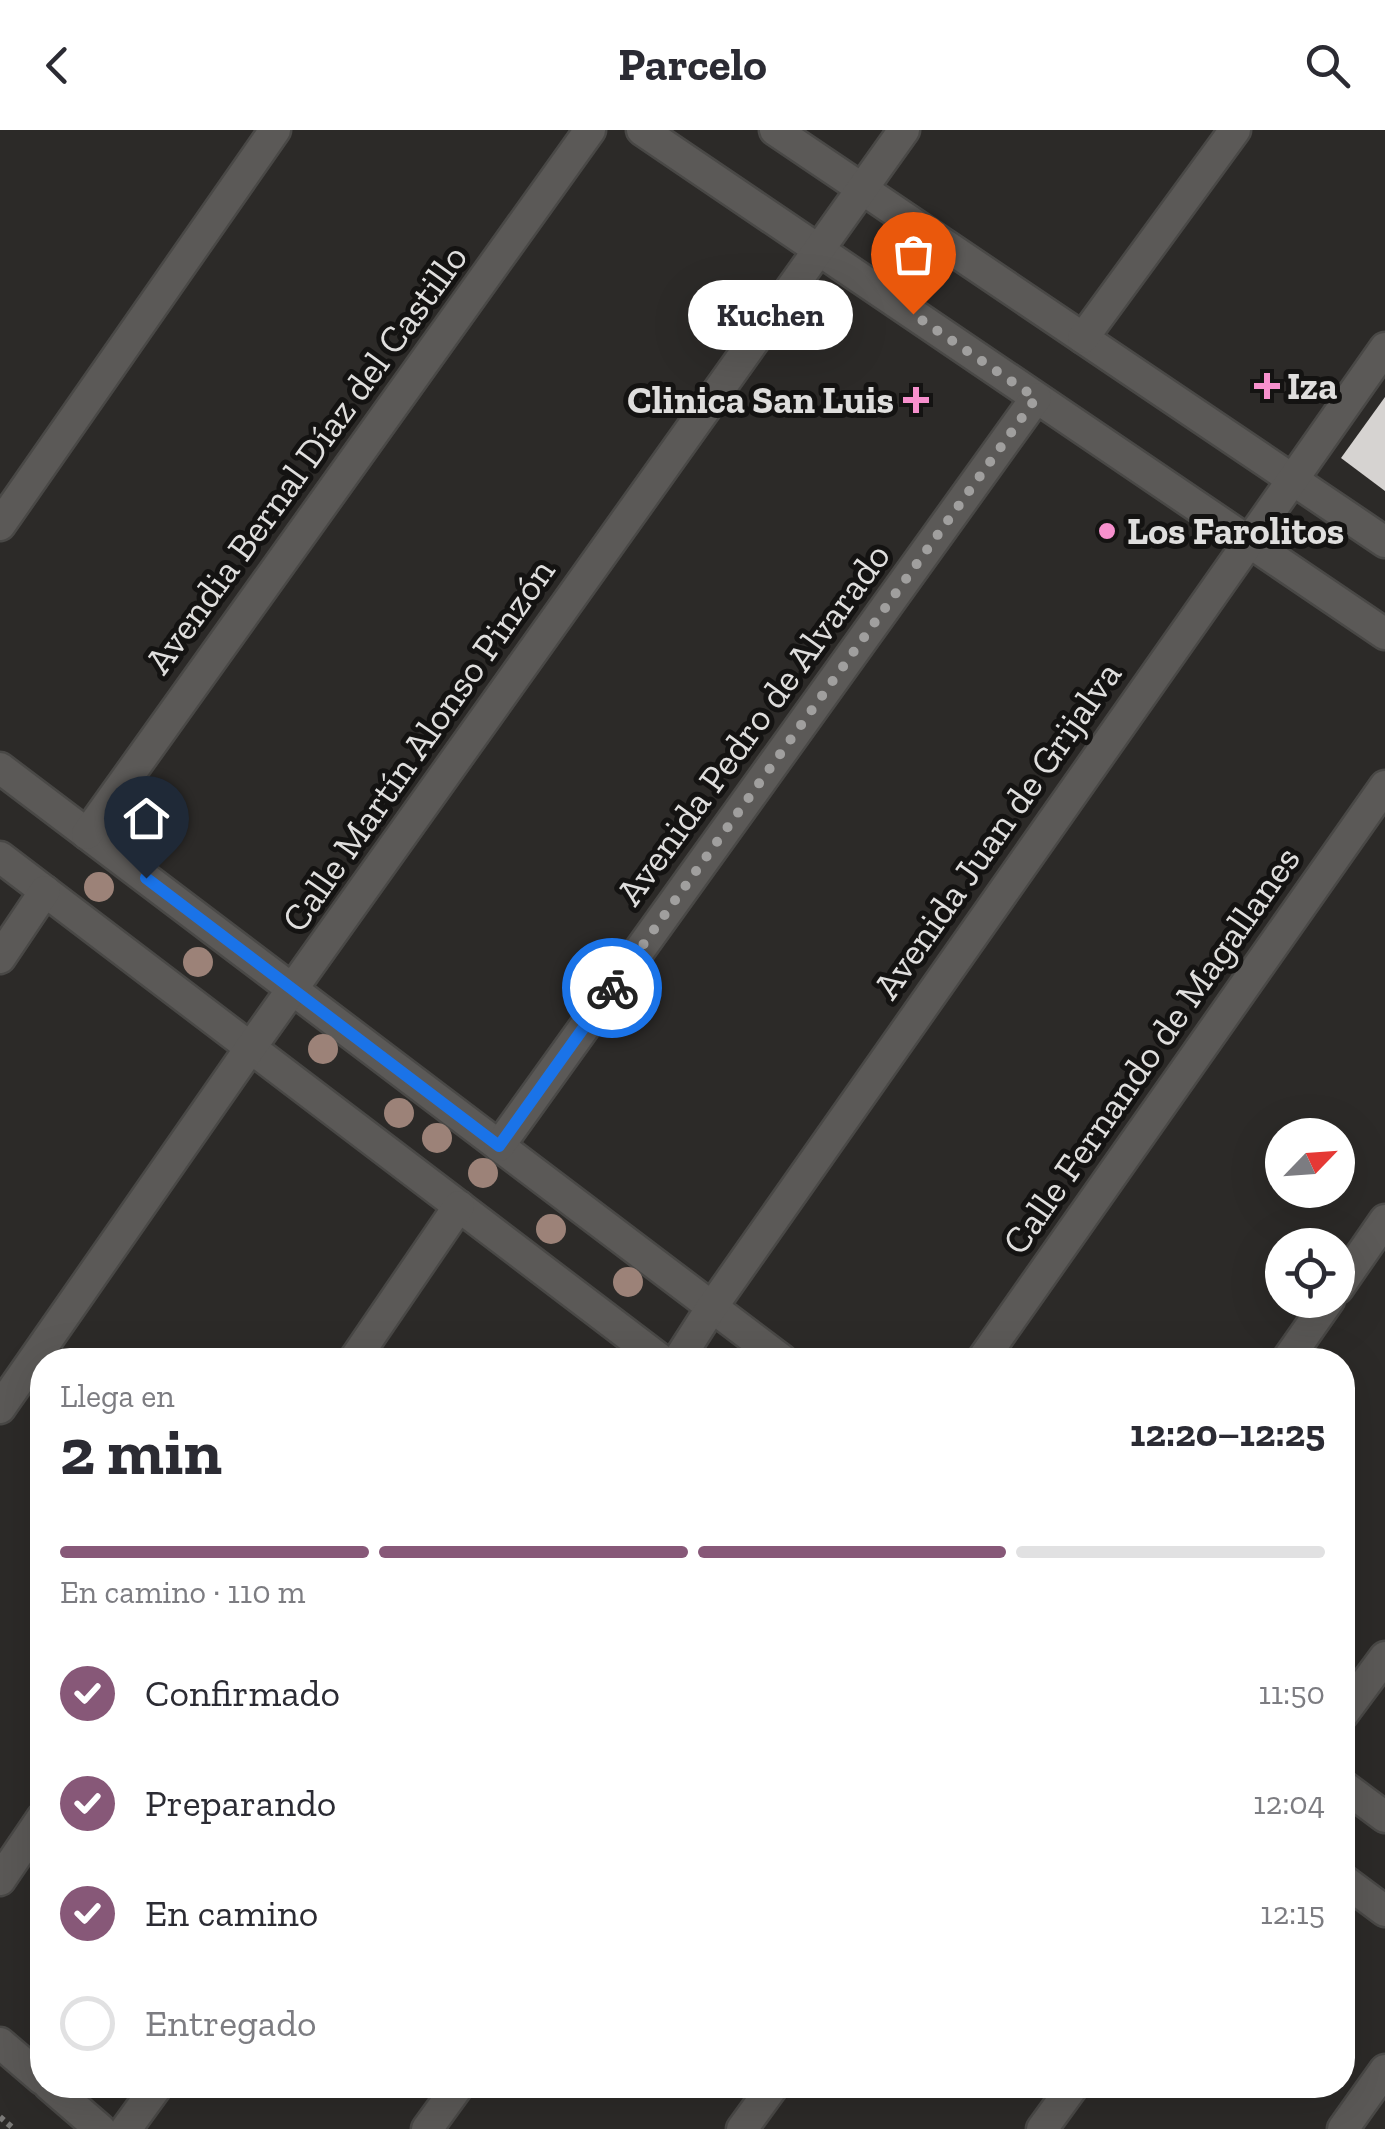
<!DOCTYPE html>
<html lang="es">
<head>
<meta charset="utf-8">
<style>
  :root { --surface:#fff; --page:#f2f2f3; --text:#2b2b33; --muted:#7c7c81; --line:#e1e1e2; --accent:#875878 }
  body { margin:0; font-family:"Zilla Slab",serif; background:var(--page); color:var(--text); height:100vh; display:flex; flex-direction:column; font-size:38px; white-space:nowrap }
  * { box-sizing:border-box; margin:0 }
  p { font-size:32px; color:var(--muted) }
  .icon { flex:none; width:55px; height:55px; fill:none; stroke:currentColor; stroke-width:2; stroke-linecap:round; stroke-linejoin:round }
  .map { position:relative; flex:1; overflow:hidden }
  .panel { position:absolute; left:30px; top:1218px; width:1325px; height:750px; display:flex; flex-direction:column; background:var(--surface); border-radius:40px; box-shadow:0 10px 40px #0002 }
  .panel>* { flex:none }
  .needle { width:65px; rotate:65deg }
  .fabs { position:absolute; left:1265px; top:988px; display:grid; gap:20px }
  .fabs a { display:grid; place-items:center; width:90px; height:90px; border-radius:50%; background:var(--surface); box-shadow:0 10px 40px #0002; font-size:50px }
  .pin { position:absolute; display:grid; place-items:center; width:85px; height:85px; color:#fff; margin:-102px -42px; border-radius:50% 50% 50% 0; rotate:-45deg; box-shadow:0 0 10px #0007 }
  .pin .icon { rotate:45deg }
  .courier { position:absolute; display:grid; place-items:center; width:100px; height:100px; margin:-50px; border:8px solid #1a73e8; border-radius:50%; background:#fff; color:#222; box-shadow:0 2px 12px #0007 }
  .bubble { position:absolute; height:70px; border-radius:35px; background:var(--surface); box-shadow:0 10px 40px #0002; font-size:32px; font-weight:700; line-height:70px; text-align:center }
  .headline em { font-style:normal; font-weight:700 }
  .headline div { display:flex; flex-direction:column-reverse }
  .headline { display:flex; align-items:center; justify-content:space-between; height:170px; padding:0 30px }
  h1 { font-size:65px; font-weight:700; line-height:75px }
  .bar { display:grid; grid-template-columns:repeat(4,1fr); gap:15px 10px; align-content:center; height:120px; padding:0 30px }
  .bar i { height:12px; border-radius:8px; background:var(--line) }
  .bar .active { background:var(--accent) }
  .bar p { grid-column:span 4 }
  ol { padding:0 30px; list-style:none }
  li { display:flex; align-items:center; gap:30px; height:110px }
  li p { margin-inline-start:auto }
  li .icon { padding:10px; border-radius:50%; background:var(--accent); color:#fff; stroke-width:4 }
  li:last-child { color:var(--muted) }
  li i { width:55px; height:55px; border:5px solid var(--line); border-radius:50% }
  header { display:flex; justify-content:space-between; align-items:center; height:130px; padding:0 30px; background:var(--surface); font-size:45px; font-weight:700 }
  .map>svg:first-child { display:block }
  .building { fill:#d6d3d1 }
  .lines { fill:none; stroke-linecap:round; stroke-linejoin:round }
  .street-casing { stroke:#494846; stroke-width:35 }
  .path { stroke:#7a7977; stroke-width:6; stroke-dasharray:5 5; stroke-linecap:butt }
  .street { stroke:#5b5957; stroke-width:30 }
  .tree { fill:#9c8278 }
  .done { stroke:#a09f9e; stroke-width:10; stroke-dasharray:0 18 }
  .route { stroke:#1a73e8; stroke-width:12 }
  .poi-dot { fill:#f790cd; stroke:#141312; stroke-width:4 }
  .labels { text-anchor:middle; stroke-width:10; stroke-linejoin:round; paint-order:stroke }
  .poi-label { font-size:38px; font-weight:bold; fill:#dfdedd; stroke:#141312; text-anchor:start }
  .street-label { font-size:38px; fill:#dfdedd; stroke:#141312 }
</style>
</head>
<body>
<header><svg class="icon" aria-label="back" viewBox="0 0 24 24"><path d="M15 5l-7 7 7 7"/></svg>Parcelo<svg class="icon" aria-label="search" viewBox="0 0 24 24"><circle cx="10" cy="10" r="6"/><path d="M15 15l6 6"/></svg></header>
<div class="map">
<svg width="1385" height="1999" viewBox="0 0 1385 1999">
  <rect width="100%" height="100%" fill="#2c2a28"/>
  <path class="building" d="M1385 267V361L1341 328Z"/>
  <g class="lines">
    <g class="street-casing">
      <g id="street">
        <path d="M642 0 1385 504"/>
        <path d="M775 0 1385 412"/>
        <path d="M1083 208 1235 0"/>
        <path d="M0 395 275 0"/>
        <path d="M0 638 782 1230"/>
        <path d="M87 704 590 0"/>
        <path d="M0 727 661 1230"/>
        <path d="M0 828 45 761"/>
        <path d="M499 1016 1036 268"/>
        <path d="M1338 1158 1385 1090"/>
        <path d="M354 1230 459 1076"/>
        <path d="M678 1230 712 1177 1385 218"/>
        <path d="M982 1230 1385 656"/>
        <path d="M1287 1230 1329 1170"/>
        <path d="M0 1278 251 917 904 0"/>
        <path d="M1342 1585 1385 1527"/>
        <path d="M1342 1655 1385 1687"/>
        <path d="M1342 1749 1385 1781"/>
        <path d="M0 1750 42 1688"/>
        <path d="M0 1913 42 1949"/>
        <path d="M49 1955 100 1999"/>
        <path d="M126 1999 158 1955"/>
        <path d="M427 1999 459 1955"/>
        <path d="M742 1999 774 1955"/>
        <path d="M1042 1999 1074 1955"/>
        <path d="M1343 1999 1385 1940"/>
      </g>
    </g>
    <path class="path" d="M0 1987 14 1999"/>
    <use href="#street" class="street"/>
  </g>
  <g class="tree">
    <circle cx="99" cy="757" r="15"/>
    <circle cx="198" cy="832" r="15"/>
    <circle cx="323" cy="919" r="15"/>
    <circle cx="399" cy="983" r="15"/>
    <circle cx="437" cy="1008" r="15"/>
    <circle cx="483" cy="1043" r="15"/>
    <circle cx="551" cy="1099" r="15"/>
    <circle cx="628" cy="1152" r="15"/>
  </g>
  <g class="lines">
    <path class="done" d="M612 858 1036 268 913 184"/>
    <path class="route" d="M146 748 499 1016 612 858"/>
  </g>
  <g class="poi-dot">
    <path d="M1262 241h10v10h10v10h-10v10h-10v-10h-10v-10h10z"/>
    <path d="M911 255h10v10h10v10h-10v10h-10v-10h-10v-10h10z"/>
    <circle cx="1107" cy="401" r="10"/>
  </g>
  <g class="labels">
    <g class="poi-label">
      <text x="1287" y="269">Iza</text>
      <text x="894" y="283" text-anchor="end">Clinica San Luis</text>
      <text x="1127" y="414">Los Farolitos</text>
    </g>
    <g class="street-label">
      <text transform="translate(306 329) rotate(-54)" y="13">Avendia Bernal Díaz del Castillo</text>
      <text transform="translate(753 594) rotate(-54)" y="13">Avenida Pedro de Alvarado</text>
      <text transform="translate(418 615) rotate(-55)" y="13">Calle Martín Alonso Pinzón</text>
      <text transform="translate(997 700) rotate(-55)" y="13">Avenida Juan de Grijalva</text>
      <text transform="translate(1151 920) rotate(-55)" y="13">Calle Fernando de Magallanes</text>
    </g>
  </g>
</svg>
<div class="fabs">
<a><svg class="needle" viewBox="-14 -14 28 28"><path d="M0-13l5 13h-10z" fill="#e53935"/><path d="M0 13l5-13h-10z" fill="#7c7c81"/></svg></a>
<a><svg class="icon" aria-label="locate" viewBox="0 0 24 24"><circle cx="12" cy="12" r="6"/><path d="M12 2v4M12 18v4M2 12h4M18 12h4"/></svg></a>
</div>
<div class="pin" style="left:913px;top:184px;background:#ea580c"><svg class="icon" aria-label="bag" viewBox="0 0 24 24"><path d="M5 8h14l-1 12H6zM9 8a3 3 0 0 1 6 0"/></svg></div>
<div class="pin" style="left:146px;top:748px;background:#1f2937"><svg class="icon" aria-label="home" viewBox="0 0 24 24"><path d="M3 11l9-7 9 7M6 9v11h12V9"/></svg></div>
<div class="courier" style="left:612px;top:858px"><svg class="icon" aria-label="bike" viewBox="0 0 24 24"><circle cx="6" cy="16" r="4"/><circle cx="18" cy="16" r="4"/><path d="M6 16l4-8h5l3 8M10 8l3 8H6M13 5h3"/></svg></div>
<div class="bubble" style="left:688px;top:150px;width:165px">Kuchen</div>
<section class="panel">
<div class="headline"><div><h1>2 min</h1><p>Llega en</p></div><em>12:20–12:25</em></div>
<div class="bar"><i class="active"></i><i class="active"></i><i class="active"></i><i></i><p>En camino · 110 m</p></div>
<ol>
<li><svg class="icon" aria-label="check" viewBox="0 0 24 24"><path d="M5 12l5 5 9-10"/></svg>Confirmado<p>11:50</p></li>
<li><svg class="icon" aria-label="check" viewBox="0 0 24 24"><path d="M5 12l5 5 9-10"/></svg>Preparando<p>12:04</p></li>
<li><svg class="icon" aria-label="check" viewBox="0 0 24 24"><path d="M5 12l5 5 9-10"/></svg>En camino<p>12:15</p></li>
<li><i></i>Entregado</li>
</ol>
</section>
</div>
</body>
</html>
